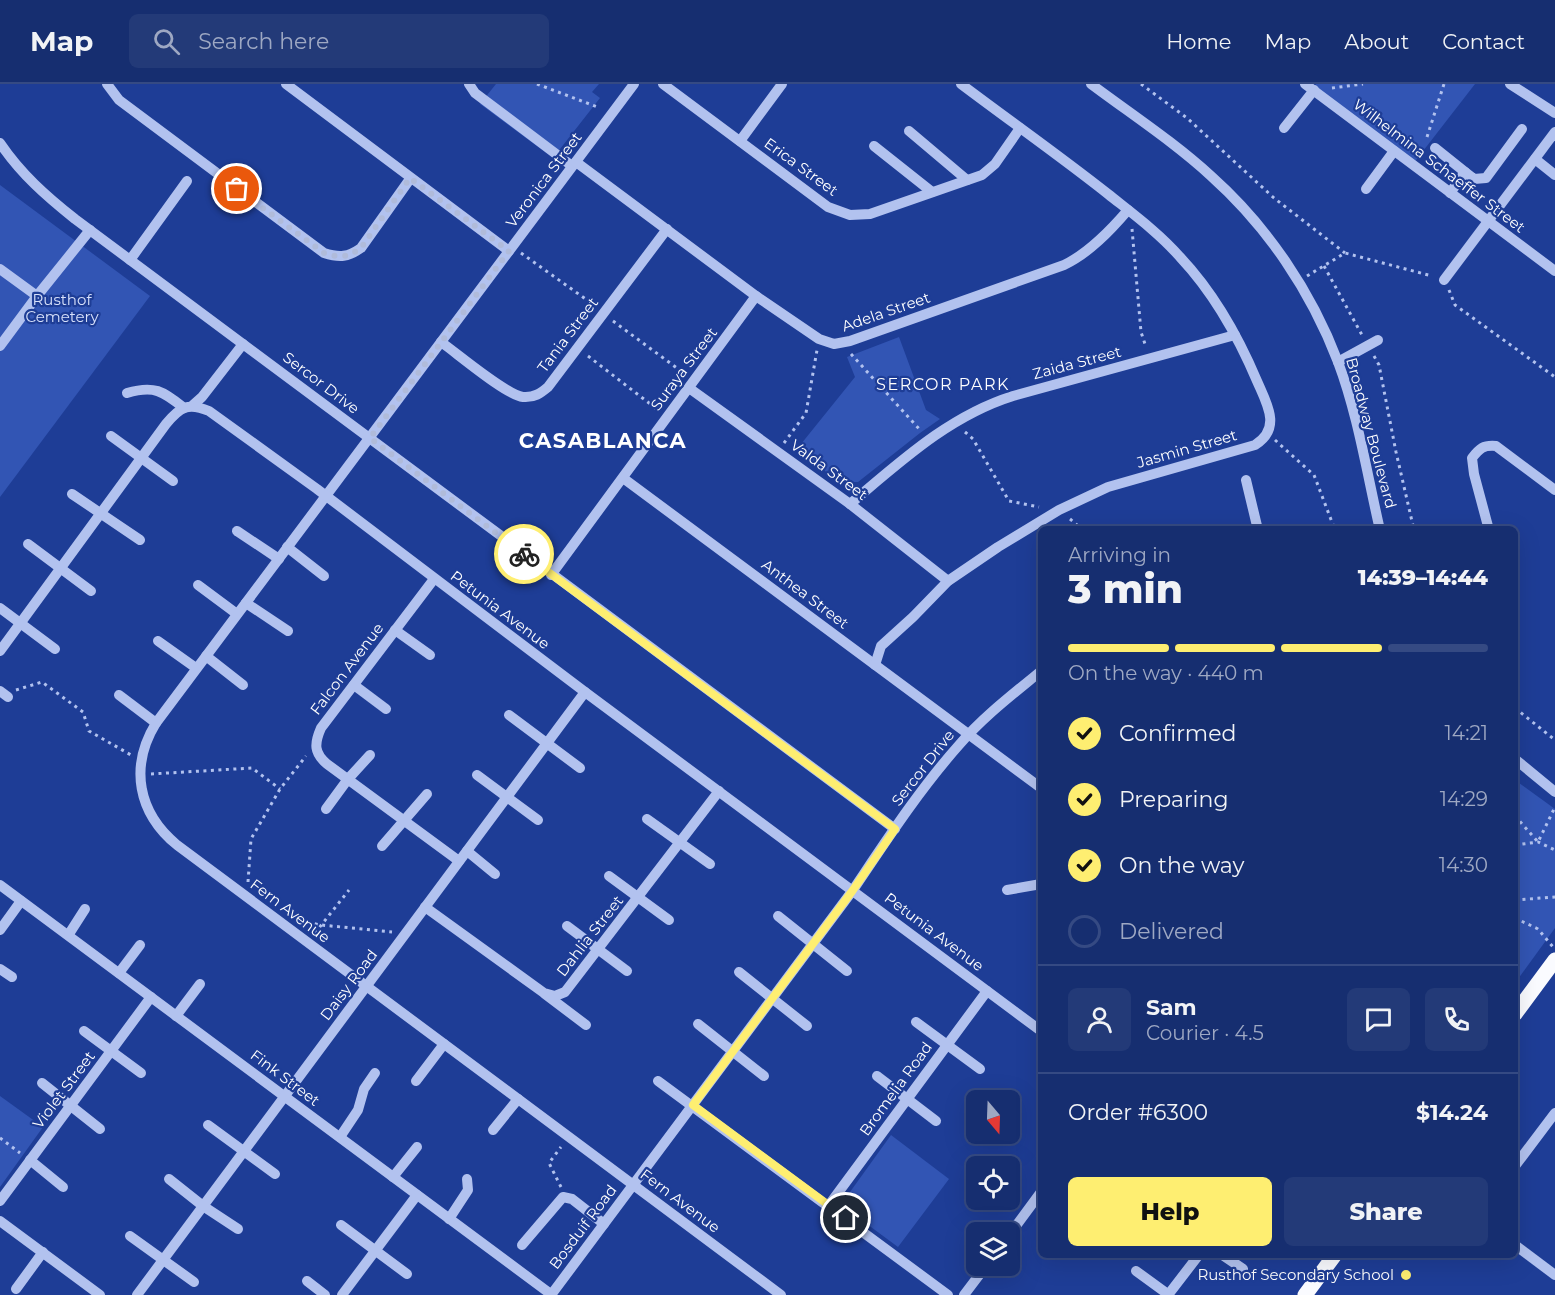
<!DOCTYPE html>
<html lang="en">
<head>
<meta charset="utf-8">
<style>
  :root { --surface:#162e70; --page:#233a78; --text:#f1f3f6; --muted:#9ea8c3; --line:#354a83; --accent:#feee71 }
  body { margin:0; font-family:Montserrat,sans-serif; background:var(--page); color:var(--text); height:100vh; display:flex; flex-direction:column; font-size:22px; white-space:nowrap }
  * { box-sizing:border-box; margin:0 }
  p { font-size:20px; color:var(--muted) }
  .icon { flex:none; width:33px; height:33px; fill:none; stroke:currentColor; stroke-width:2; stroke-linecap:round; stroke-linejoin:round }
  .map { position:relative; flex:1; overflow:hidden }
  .panel { position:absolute; left:1038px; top:442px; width:480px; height:732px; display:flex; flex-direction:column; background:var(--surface); border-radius:9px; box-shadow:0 6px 24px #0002,0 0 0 2px var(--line) }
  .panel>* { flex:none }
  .needle { width:39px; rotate:161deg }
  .tools { position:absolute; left:966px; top:1006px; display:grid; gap:12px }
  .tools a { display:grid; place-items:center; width:54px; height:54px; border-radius:9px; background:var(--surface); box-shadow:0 6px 24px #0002,0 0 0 2px var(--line); font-size:30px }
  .pin { position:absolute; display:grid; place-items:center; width:51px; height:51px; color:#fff; margin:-26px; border:3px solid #fff; border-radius:50%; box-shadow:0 2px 6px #0007 }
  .courier { position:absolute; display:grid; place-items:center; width:60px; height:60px; margin:-30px; border:4px solid #feee71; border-radius:50%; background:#fff; color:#222; box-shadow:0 2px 8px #0007 }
  .overview em { font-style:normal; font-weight:800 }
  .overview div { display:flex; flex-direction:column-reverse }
  .overview { display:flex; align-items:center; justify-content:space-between; height:102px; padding:0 30px }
  h1 { font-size:39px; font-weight:800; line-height:45px }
  .bar { display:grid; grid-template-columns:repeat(4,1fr); gap:9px 6px; align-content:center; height:72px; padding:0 30px }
  .bar i { height:8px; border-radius:4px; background:var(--line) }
  .bar .current { background:var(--accent) }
  .bar p { grid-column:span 4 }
  .line { display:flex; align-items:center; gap:15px; padding:0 30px; border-top:2px solid var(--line) }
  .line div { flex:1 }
  .round { display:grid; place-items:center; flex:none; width:63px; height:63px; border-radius:9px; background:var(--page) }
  ol { padding:0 30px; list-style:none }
  li { display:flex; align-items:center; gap:18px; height:66px }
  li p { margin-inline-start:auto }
  li .icon { padding:6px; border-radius:50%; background:var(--accent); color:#111; stroke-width:4 }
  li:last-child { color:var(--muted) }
  li i { width:33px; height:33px; border:3px solid var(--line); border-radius:50% }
  .cta { display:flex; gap:12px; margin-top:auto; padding:12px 30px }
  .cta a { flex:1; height:69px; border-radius:9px; background:var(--accent); color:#111; font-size:24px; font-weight:800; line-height:69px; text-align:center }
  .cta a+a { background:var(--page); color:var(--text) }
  header { display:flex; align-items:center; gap:36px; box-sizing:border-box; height:84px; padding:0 30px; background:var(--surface); border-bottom:2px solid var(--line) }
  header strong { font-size:28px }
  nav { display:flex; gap:33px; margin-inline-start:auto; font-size:21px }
  .search { width:420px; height:54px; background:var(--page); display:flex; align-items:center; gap:15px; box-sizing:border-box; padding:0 21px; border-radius:9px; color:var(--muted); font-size:22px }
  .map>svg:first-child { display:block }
  .green { fill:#3255b4 }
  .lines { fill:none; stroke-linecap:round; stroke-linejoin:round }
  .path { stroke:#b2c2ef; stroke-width:3; stroke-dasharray:3 4.5; stroke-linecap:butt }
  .minor { stroke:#b2c2ef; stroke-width:10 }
  .major { stroke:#fafbff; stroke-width:15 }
  .done { stroke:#b0bbda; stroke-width:6; stroke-dasharray:0 10.8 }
  .route { stroke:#feee71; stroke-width:8 }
  .poi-dot { fill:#feee71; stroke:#1e3d96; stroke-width:2 }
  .labels { text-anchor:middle; stroke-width:4.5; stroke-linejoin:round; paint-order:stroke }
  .street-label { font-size:15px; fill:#fff; stroke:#1e3d96 }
  .park-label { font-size:15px; fill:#d8e1fb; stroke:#1e3d96 }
  .poi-label { font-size:15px; fill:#fff; stroke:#1e3d96; text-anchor:end }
  .neighbourhood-label { font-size:16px; letter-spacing:1.5px; fill:#fff; stroke:#1e3d96 }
  .district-label { font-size:21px; font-weight:bold; letter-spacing:1.5px; fill:#fff; stroke:#1e3d96 }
</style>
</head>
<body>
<header>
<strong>Map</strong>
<div class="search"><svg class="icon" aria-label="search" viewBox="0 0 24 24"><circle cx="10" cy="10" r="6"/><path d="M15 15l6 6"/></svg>Search here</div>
<nav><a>Home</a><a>Map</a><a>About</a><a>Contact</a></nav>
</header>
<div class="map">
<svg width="1555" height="1211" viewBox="0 0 1555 1211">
  <rect width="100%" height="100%" fill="#1e3d96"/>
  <g class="green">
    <path d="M496 0H599L592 8 600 14 553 74 480 20Z"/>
    <path d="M1316 0H1475L1413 80 1313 6Z"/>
    <path d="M0 101 150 212 0 413Z"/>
    <path d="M899 253 926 326 940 335 920 349 858 398H839L797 365 855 293 847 273Z"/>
    <path d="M1515 696 1555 725V844L1515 899Z"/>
    <path d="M0 1012 43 1043 0 1103Z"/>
    <path d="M891 1051 949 1095 898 1163 852 1129 850 1108Z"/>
  </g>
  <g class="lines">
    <g class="path">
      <path d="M537 0 600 24"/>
      <path d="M1141 0 1187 34 1274 114 1345 169"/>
      <path d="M1332 4 1363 0"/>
      <path d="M1427 53 1444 0"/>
      <path d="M1132 145 1141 248 1146 263"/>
      <path d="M521 169 594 221"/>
      <path d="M1324 182 1362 251"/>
      <path d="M1307 192 1345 169 1432 192"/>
      <path d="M1449 206 1455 221 1555 293"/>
      <path d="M613 237 685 290"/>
      <path d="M851 270 921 347"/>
      <path d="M588 272 658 326"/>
      <path d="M1374 272 1379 281 1396 368 1414 446"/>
      <path d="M965 348 973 355 1009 417 1039 423"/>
      <path d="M1275 356 1314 391 1335 446"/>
      <path d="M784 359 806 329 817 266"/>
      <path d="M1070 435 1083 446"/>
      <path d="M16 606 42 598 83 628 89 647 131 671"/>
      <path d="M1515 624 1555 656"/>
      <path d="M151 690 252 684 280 705"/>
      <path d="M1515 732 1538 758 1555 723"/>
      <path d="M1515 761 1538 758 1555 766"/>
      <path d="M248 798 251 755 280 705 306 672"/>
      <path d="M1515 816 1555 813"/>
      <path d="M1515 834 1538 845 1553 863"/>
      <path d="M300 837 321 841 392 848"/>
      <path d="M315 849 349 806"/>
      <path d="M0 1054 20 1069"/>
      <path d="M561 1103 549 1079 561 1063"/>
    </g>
    <g class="minor">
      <path d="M107 0 119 16 324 169C340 174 348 173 361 164L410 95"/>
      <path d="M286 0 509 167"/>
      <path d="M469 0 475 9 572 82"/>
      <path d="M634 0 156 639C129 683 138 729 177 761L781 1211"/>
      <path d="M663 0 828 123 850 131 870 130 982 91 995 80 1020 44"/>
      <path d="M1091 0C1131 30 1174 58 1211 92 1267 142 1311 207 1338 278 1358 331 1367 390 1380 446"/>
      <path d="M1305 0 1555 187"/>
      <path d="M1510 0 1555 29"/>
      <path d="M1284 44 1314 6"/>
      <path d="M909 47 967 96"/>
      <path d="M740 57 782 0"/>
      <path d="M0 59C21 90 46 112 75 135L895 745"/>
      <path d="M874 62 932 108"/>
      <path d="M1435 64 1465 88"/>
      <path d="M1535 75 1555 91"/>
      <path d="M576 78 756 212 819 255 834 260 850 257 1064 181C1089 169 1110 147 1128 126"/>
      <path d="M1366 105 1394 67"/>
      <path d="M1450 109 1465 88 1474 95 1486 94 1522 45"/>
      <path d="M130 176 187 97"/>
      <path d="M0 185 37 212 90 146"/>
      <path d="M1444 196 1555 48"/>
      <path d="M441 258C458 270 506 311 523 313 534 314 541 309 548 303L667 145"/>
      <path d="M0 262 37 212"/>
      <path d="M1338 278 1378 256"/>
      <path d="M689 304 850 420 948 497"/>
      <path d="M127 309C154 301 163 307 184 324"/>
      <path d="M193 321 202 313 243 260"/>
      <path d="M111 352 173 397"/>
      <path d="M623 394 1041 704"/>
      <path d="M1246 396 1258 446"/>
      <path d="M72 410 140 456"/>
      <path d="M850 420C900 378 949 332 1013 312L1235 251"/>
      <path d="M1489 446 1474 390 1472 374C1480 364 1483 361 1496 362L1555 406"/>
      <path d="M237 447 279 475"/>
      <path d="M28 460 91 507"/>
      <path d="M287 463 324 492"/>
      <path d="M551 491 756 212"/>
      <path d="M434 495 321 644C314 660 314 669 327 680L459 777"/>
      <path d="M198 501 237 530"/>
      <path d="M246 519 288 547"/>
      <path d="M0 524 55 565"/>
      <path d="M395 546 430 571"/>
      <path d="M158 557 196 584"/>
      <path d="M0 567 166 340C180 323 188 318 209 327L317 405 585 608 1041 947"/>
      <path d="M206 572 243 601"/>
      <path d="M875 581 881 562 913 533 948 497 998 463 1059 426 1108 403 1255 361C1282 344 1267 320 1257 297 1238 252 1214 209 1180 173 1159 149 1133 130 1108 110 1060 72 1010 37 961 0"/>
      <path d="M354 601 386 625"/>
      <path d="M0 607 8 613"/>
      <path d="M119 611 156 639"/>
      <path d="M509 631 580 684"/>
      <path d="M1515 675 1555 708"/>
      <path d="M477 691 538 736"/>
      <path d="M326 725 348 695 370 671"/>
      <path d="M647 735 710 780"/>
      <path d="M382 762 427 710"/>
      <path d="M467 767 495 790"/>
      <path d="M609 792 669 836"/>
      <path d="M0 801 552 1211"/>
      <path d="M1007 806 1041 800"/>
      <path d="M425 823 544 909 555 912 565 908 719 707"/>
      <path d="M778 832 847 887"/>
      <path d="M567 842 627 887"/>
      <path d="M0 846 21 817"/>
      <path d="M69 850 85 825"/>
      <path d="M0 885 12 893"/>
      <path d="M739 888 807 942"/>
      <path d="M119 889 140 861"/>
      <path d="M545 910 586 941"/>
      <path d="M176 932 200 900"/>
      <path d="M916 938 980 985"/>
      <path d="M698 940 764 992"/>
      <path d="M84 947 141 989"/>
      <path d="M877 992 936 1037"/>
      <path d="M416 997 444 960"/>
      <path d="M658 997 948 1211"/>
      <path d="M42 999 100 1045"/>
      <path d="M208 1041 275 1090"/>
      <path d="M493 1046 518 1015"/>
      <path d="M340 1053 358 1026 364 1005 375 989"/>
      <path d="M30 1076 63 1103"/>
      <path d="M1515 1082 1555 1029"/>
      <path d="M393 1093 417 1063"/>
      <path d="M169 1095 203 1122 238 1145"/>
      <path d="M0 1117 151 913"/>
      <path d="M829 1121 987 907"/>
      <path d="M449 1135 468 1106 467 1095"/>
      <path d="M0 1137 100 1211"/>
      <path d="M341 1141 407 1190"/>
      <path d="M1010 1150 1041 1108"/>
      <path d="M130 1152 194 1198"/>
      <path d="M522 1161 563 1113 572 1115 604 1140"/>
      <path d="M1515 1161 1555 1191"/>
      <path d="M1224 1172 1243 1185"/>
      <path d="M1136 1187 1169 1211"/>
      <path d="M307 1197 325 1211"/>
      <path d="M16 1205 43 1168"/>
      <path d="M137 1211 585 608"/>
      <path d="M342 1211 417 1111"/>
      <path d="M551 1211 853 806C886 757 919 706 959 661 983 633 1013 610 1041 587"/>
      <path d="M964 1211 986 1182"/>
      <path d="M1168 1211 1198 1172"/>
    </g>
    <g class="major">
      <path d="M1515 930 1555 876"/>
      <path d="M1305 1211 1334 1172"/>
    </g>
  </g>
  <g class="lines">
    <path class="done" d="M237 105 324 169C341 174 346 174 361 164L410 94 509 167 370 354 524 470"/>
    <path class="route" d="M524 470 895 745 853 806 693 1021 846 1134"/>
  </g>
  <circle class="poi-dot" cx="1406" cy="1191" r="6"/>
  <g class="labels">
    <g class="street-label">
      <text transform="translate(1439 82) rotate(37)" y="5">Wilhelmina Schaeffer Street</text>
      <text transform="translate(801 83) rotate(36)" y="5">Erica Street</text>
      <text transform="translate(544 96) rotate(-53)" y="5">Veronica Street</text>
      <text transform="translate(886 228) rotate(-19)" y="5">Adela Street</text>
      <text transform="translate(568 251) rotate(-53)" y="5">Tania Street</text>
      <text transform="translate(1077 279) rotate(-15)" y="5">Zaida Street</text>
      <text transform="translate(684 285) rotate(-53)" y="5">Suraya Street</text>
      <text transform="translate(321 299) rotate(37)" y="5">Sercor Drive</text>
      <text transform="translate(1371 349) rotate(75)" y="5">Broadway Boulevard</text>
      <text transform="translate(1187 365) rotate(-16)" y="5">Jasmin Street</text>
      <text transform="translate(829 386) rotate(36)" y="5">Valda Street</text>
      <text transform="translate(805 510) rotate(37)" y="5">Anthea Street</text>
      <text transform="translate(500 526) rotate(37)" y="5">Petunia Avenue</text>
      <text transform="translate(347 585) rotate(-53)" y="5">Falcon Avenue</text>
      <text transform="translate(923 684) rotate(-52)" y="5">Sercor Drive</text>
      <text transform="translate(290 827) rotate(37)" y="5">Fern Avenue</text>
      <text transform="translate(934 848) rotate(37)" y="5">Petunia Avenue</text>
      <text transform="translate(590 852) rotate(-52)" y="5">Dahlia Street</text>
      <text transform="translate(349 901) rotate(-53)" y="5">Daisy Road</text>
      <text transform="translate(285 994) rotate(37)" y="5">Fink Street</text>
      <text transform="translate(896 1005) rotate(-54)" y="5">Bromelia Road</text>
      <text transform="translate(64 1006) rotate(-53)" y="5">Violet Street</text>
      <text transform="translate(680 1117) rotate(37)" y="5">Fern Avenue</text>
      <text transform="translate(583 1143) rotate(-53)" y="5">Bosduif Road</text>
    </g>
    <g class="park-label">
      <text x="62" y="221">Rusthof<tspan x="62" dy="17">Cemetery</tspan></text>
    </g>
    <g class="poi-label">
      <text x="1394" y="1196">Rusthof Secondary School</text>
    </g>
    <g class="neighbourhood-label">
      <text x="943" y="306">SERCOR PARK</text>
    </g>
    <g class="district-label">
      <text x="603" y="364">CASABLANCA</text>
    </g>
  </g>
</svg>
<div class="tools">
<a><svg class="needle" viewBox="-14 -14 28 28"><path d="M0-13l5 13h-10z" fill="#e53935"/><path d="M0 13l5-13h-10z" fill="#9ea8c3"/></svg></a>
<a><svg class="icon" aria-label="locate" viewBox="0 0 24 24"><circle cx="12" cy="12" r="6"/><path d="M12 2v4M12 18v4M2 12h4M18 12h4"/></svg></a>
<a><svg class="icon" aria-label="layers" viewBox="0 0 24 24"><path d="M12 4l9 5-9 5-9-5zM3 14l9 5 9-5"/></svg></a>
</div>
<div class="pin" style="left:237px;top:105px;background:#ea580c"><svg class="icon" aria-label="bag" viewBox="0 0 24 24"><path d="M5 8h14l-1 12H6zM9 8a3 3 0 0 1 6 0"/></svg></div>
<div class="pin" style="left:846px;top:1134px;background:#1f2937"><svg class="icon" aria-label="home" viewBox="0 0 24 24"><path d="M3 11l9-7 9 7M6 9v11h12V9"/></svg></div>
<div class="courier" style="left:524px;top:470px"><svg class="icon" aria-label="bike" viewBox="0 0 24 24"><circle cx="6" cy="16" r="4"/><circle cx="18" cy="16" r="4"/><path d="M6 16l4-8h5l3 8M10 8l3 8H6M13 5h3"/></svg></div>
<section class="panel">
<div class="overview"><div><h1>3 min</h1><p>Arriving in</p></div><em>14:39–14:44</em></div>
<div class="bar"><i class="current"></i><i class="current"></i><i class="current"></i><i></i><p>On the way · 440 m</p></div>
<ol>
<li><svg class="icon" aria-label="check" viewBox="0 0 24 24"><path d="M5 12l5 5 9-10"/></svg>Confirmed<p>14:21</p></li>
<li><svg class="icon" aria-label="check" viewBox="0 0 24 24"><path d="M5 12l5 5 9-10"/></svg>Preparing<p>14:29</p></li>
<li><svg class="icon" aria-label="check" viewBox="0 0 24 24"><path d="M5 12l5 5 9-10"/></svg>On the way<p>14:30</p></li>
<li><i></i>Delivered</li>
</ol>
<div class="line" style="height:108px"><a class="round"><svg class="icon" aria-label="person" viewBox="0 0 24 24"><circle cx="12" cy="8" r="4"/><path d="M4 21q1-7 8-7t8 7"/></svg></a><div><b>Sam</b><p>Courier · 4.5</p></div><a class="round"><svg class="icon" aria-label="chat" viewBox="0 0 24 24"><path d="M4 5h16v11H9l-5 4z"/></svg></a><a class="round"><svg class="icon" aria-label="phone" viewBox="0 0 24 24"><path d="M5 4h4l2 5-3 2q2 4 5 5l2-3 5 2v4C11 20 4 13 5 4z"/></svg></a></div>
<div class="line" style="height:78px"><div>Order #6300</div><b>$14.24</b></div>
<div class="cta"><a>Help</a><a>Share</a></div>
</section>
</div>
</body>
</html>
